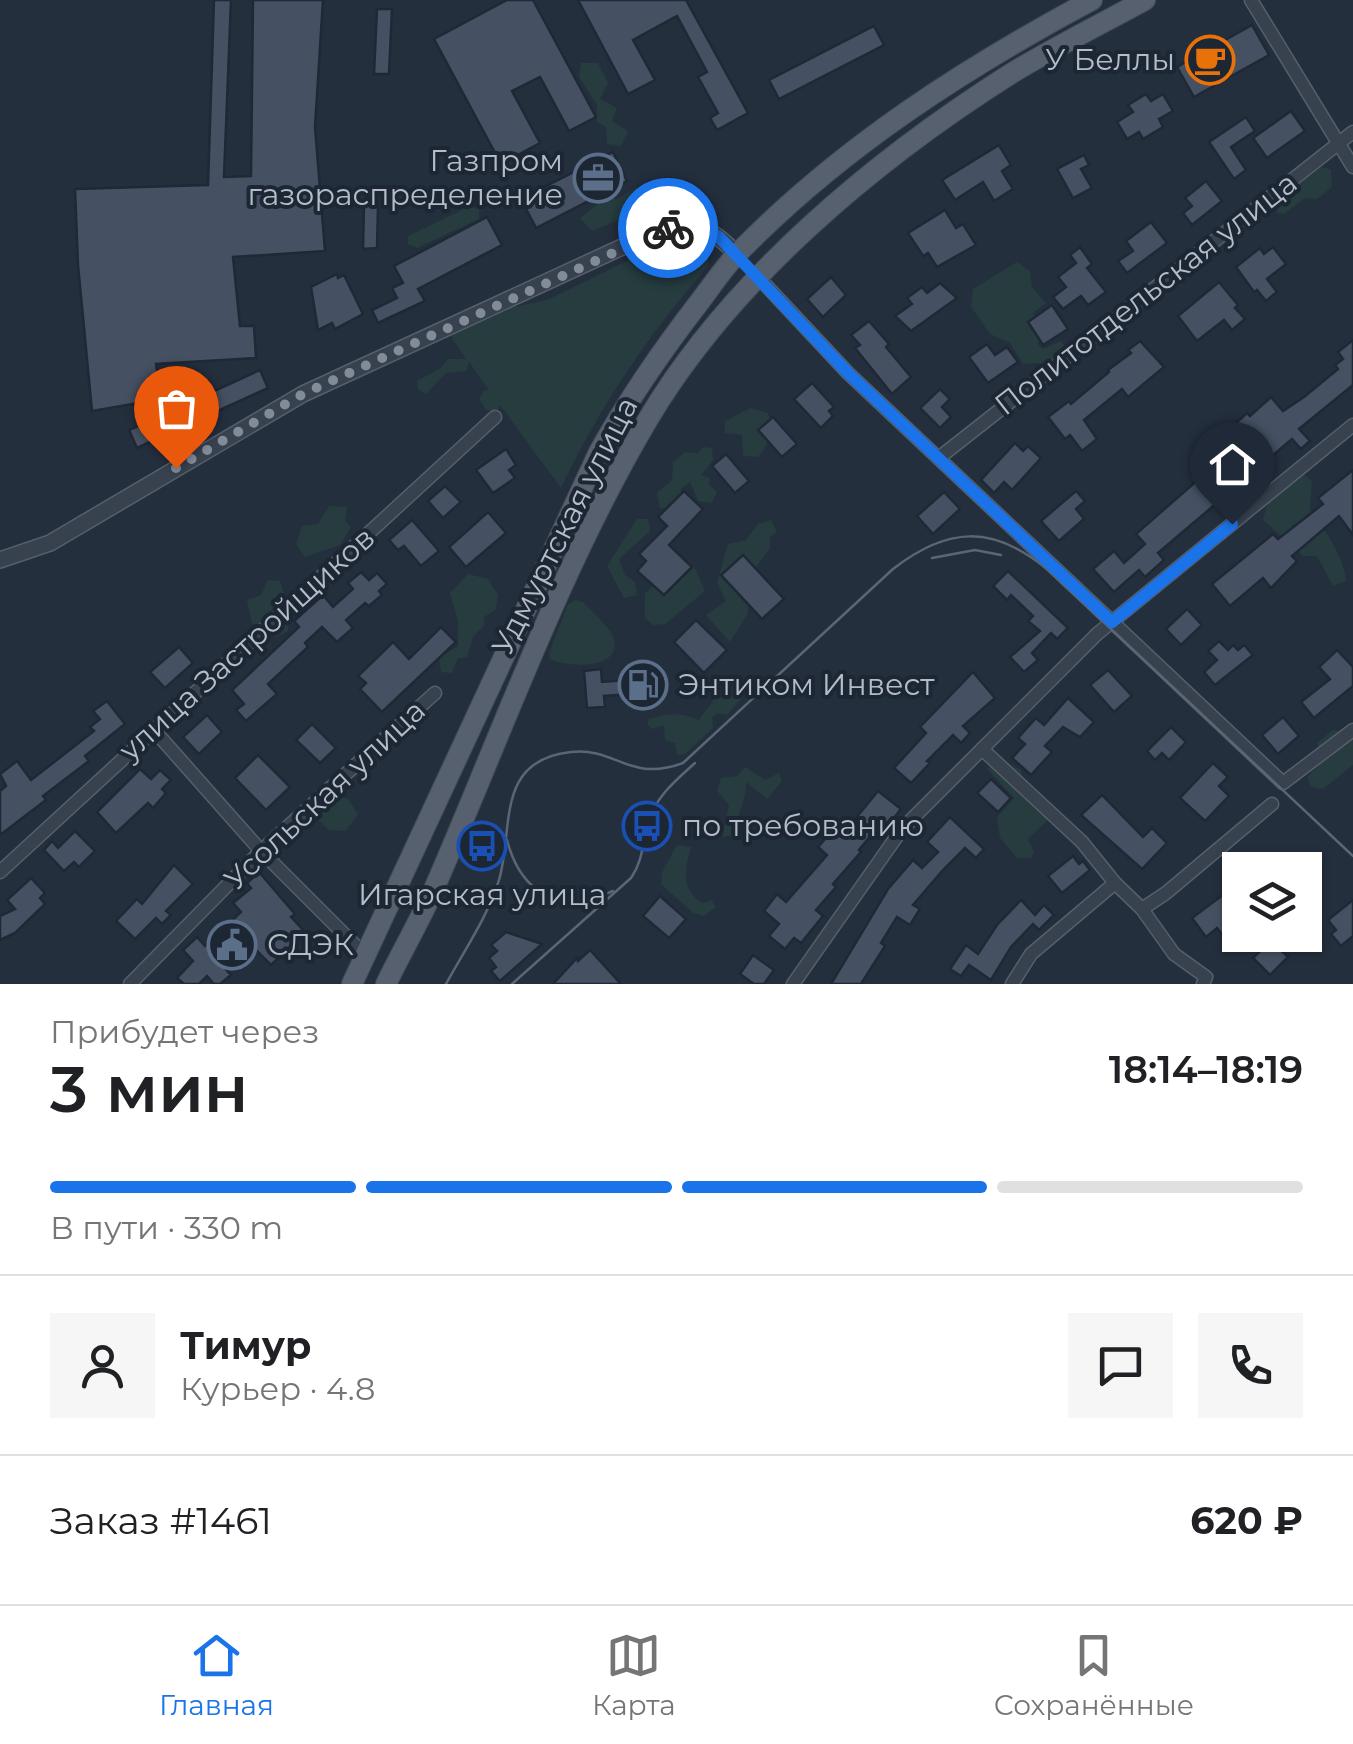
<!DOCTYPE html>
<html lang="ru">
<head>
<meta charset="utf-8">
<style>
  :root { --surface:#fff; --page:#f6f6f6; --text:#202124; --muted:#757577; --line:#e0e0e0; --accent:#1a73e8 }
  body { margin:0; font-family:Montserrat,sans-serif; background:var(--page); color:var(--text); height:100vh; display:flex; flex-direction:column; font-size:38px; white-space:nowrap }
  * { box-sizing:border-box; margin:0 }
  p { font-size:32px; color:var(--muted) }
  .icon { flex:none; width:55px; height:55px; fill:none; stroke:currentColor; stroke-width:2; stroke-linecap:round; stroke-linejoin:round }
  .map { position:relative; height:984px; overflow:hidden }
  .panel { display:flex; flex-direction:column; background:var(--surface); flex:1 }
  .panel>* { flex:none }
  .tools { position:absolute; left:1222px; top:852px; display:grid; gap:20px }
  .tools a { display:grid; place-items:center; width:100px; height:100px; border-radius:0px; background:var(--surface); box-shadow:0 2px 8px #0004; font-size:50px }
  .pin { position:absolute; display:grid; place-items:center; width:85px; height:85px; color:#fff; margin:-102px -42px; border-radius:50% 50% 50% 0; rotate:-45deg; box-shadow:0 0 10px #0007 }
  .pin .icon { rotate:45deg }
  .courier { position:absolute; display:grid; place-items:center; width:100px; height:100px; margin:-50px; border:8px solid #1a73e8; border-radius:50%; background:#fff; color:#222; box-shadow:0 2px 12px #0007 }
  .summary em { font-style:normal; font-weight:600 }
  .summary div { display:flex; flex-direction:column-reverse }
  .summary { display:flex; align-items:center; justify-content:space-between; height:170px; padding:0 50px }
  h1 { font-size:65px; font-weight:600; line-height:75px }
  .bar { display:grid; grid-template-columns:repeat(4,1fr); gap:15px 10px; align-content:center; height:120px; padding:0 50px }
  .bar i { height:12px; border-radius:8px; background:var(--line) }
  .bar .selected { background:var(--accent) }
  .bar p { grid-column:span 4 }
  .line { display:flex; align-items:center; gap:25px; padding:0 50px; border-top:2px solid var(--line) }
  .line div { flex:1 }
  .round { display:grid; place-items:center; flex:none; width:105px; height:105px; border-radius:0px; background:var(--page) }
  .tab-bar { display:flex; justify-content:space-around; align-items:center; height:140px; border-top:2px solid var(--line); background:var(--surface); font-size:28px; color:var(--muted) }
  .tab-bar a { display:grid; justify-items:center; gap:5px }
  .tab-bar .selected { color:var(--accent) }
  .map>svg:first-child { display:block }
  .green { fill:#263c3f }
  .building { fill:#455162; stroke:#1f2835; stroke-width:2.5 }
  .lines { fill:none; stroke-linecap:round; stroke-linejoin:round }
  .minor-casing { stroke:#565f6c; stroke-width:15 }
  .tertiary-casing { stroke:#565f6c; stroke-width:18 }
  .primary-casing { stroke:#414a57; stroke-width:22 }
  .minor { stroke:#38414e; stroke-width:12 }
  .tertiary { stroke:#38414e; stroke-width:15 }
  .primary { stroke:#56606e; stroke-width:20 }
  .tram { stroke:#5a6575; stroke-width:2.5 }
  .done { stroke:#828b98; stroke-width:10; stroke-dasharray:0 18 }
  .route { stroke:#1a73e8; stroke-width:12 }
  .labels { text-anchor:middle; stroke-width:8; stroke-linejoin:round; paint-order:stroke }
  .poi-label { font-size:30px; fill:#b4bcc9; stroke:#1d2633; text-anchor:start }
  .street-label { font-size:30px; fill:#b4bcc9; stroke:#1d2633 }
</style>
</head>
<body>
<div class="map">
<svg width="1353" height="984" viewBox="0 0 1353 984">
  <rect width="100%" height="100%" fill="#242f3e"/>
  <g class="green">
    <path d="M581 63H598L608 83 600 99 617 108 612 121 628 131 621 146 607 144 606 127 597 122V105L579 77Z"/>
    <path d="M1317 165 1331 170 1332 187 1317 199 1305 198 1284 214 1277 213V201L1291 190 1293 176Z"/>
    <path d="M636 187 645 194 644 203 621 219 592 231 580 218 605 198 617 199Z"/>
    <path d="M468 207 479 209V219L417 248 408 244V236Z"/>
    <path d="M685 239C701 241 709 248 708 266 649 334 600 406 561 488L500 405 497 411 486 410 479 399 484 391 489 390 469 362 466 371 446 373 426 394 418 389 417 381 441 368 448 359H466L449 334 504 309 547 300 664 243Z"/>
    <path d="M1017 262 1030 271 1032 287 1046 303 1033 313 1041 330 1038 344 1043 349 1061 341 1073 356 1068 369 1052 374 1039 363 1023 364 1010 343 990 334 971 307 973 289Z"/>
    <path d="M751 408 768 413 774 434 758 457 743 456 742 435 725 433V421Z"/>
    <path d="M704 447 712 448 713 460 701 475 710 478 709 485 717 492 712 503 698 501 690 482 681 489V500L672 509 660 508 657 493 672 480 673 462 685 452 697 453Z"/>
    <path d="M1304 474 1312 482 1310 510C1323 526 1346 561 1346 581L1333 586 1317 556H1303L1263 520C1271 488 1271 483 1304 474Z"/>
    <path d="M329 506 347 507 345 521 351 527 340 545 305 557 296 544 302 526 318 524Z"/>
    <path d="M637 519H648L650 531 619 559 625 575 635 582 637 595 624 598 607 566Z"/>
    <path d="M771 520 777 532 770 537V548L755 569 747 615 730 642 706 615 726 601 717 583 728 544 746 540 758 524Z"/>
    <path d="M681 566H694L705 591 665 624 653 625 645 618V594L658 580Z"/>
    <path d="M468 574 488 579 498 595 496 609 484 617V625L473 637 467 657 458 658 452 673 441 672 439 658 458 646V621L450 593Z"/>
    <path d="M268 580 280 581 284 594 270 612 287 620 288 631 276 637 264 626 252 624 247 600 261 595Z"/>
    <path d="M576 600 583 602C592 612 610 626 614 639 622 670 567 668 550 659L549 653 568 604Z"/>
    <path d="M734 684 743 685V697L727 715 717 713 712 717 713 728 685 754 677 755 675 743 665 740 664 725 652 729 647 724 649 719C668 713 681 712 699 720L715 698H725Z"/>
    <path d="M1333 730 1342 732V744L1353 739V765L1323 789 1311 787 1307 777 1329 755 1319 751 1317 743Z"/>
    <path d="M998 760 1021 770 1022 781 1034 807 1048 813 1049 819 1028 839 1034 852 1031 858H1017L1000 838 997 817 1014 798 987 769Z"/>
    <path d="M745 767 765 780 779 773 782 781 767 799 746 782C747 800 736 818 732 836L722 837 729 805 717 791 721 778 737 776Z"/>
    <path d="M333 796 348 799 358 814 346 831 329 830 316 818 319 806Z"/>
    <path d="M677 845 691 847C685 869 680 890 703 903L711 900 716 907 704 916 693 913 661 884 662 872Z"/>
  </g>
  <g class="building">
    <path d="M214 0H231L224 177 251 176 253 0H323L315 127 325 251 233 257 240 326H254L256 358 156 364 162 399 92 411 78 265 75 189 208 185Z"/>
    <path d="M507 0H533L596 117 569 131 540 77 512 91 540 143 501 164 434 39Z"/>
    <path d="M578 0H686L748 113 717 130 710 118 718 113 698 77 707 72 677 16 633 40 655 80 628 94Z"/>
    <path d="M377 9H392L389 74H374Z"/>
    <path d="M1252 25 1269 55 1194 97 1177 67Z"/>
    <path d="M874 26 884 45 779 99 769 80Z"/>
    <path d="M1146 94 1151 101 1163 94 1173 111 1159 119 1163 127 1143 139 1139 132 1127 139 1117 122 1133 112 1128 105Z"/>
    <path d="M1291 111 1305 131 1267 158 1253 138Z"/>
    <path d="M1246 117 1255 131 1231 147 1246 170 1234 179 1209 142Z"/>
    <path d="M999 145 1011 165 1002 171 1013 189 994 201 983 182 955 200 942 180Z"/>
    <path d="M613 152 627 181 536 228 521 199Z"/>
    <path d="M1084 155 1089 165 1081 169 1092 188 1073 198 1057 169Z"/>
    <path d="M1206 181 1222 201 1192 225 1183 213 1192 206 1185 198Z"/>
    <path d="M364 205H378L377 248 363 249Z"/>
    <path d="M945 210 956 228 963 224 976 245 937 267 928 253 923 256 908 233Z"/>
    <path d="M487 217 502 245 418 289 425 301 378 323 372 310 397 298 392 288 403 283 394 266Z"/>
    <path d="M1151 222 1167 243 1127 273 1118 261 1133 251 1126 241Z"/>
    <path d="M1080 247 1092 264 1087 268 1106 292 1088 305 1081 296 1063 309 1053 297 1066 287 1058 277 1076 263 1070 255Z"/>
    <path d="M1273 247 1286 264 1267 279 1277 292 1266 301 1257 290 1254 292 1236 267 1260 248 1264 254Z"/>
    <path d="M337 274 338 278 344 275 363 314 335 329 332 323 318 330 311 287Z"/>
    <path d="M831 277 846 295 823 317 807 299Z"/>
    <path d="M1219 282 1238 305 1235 308 1245 319 1232 330 1224 320 1197 341 1178 316Z"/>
    <path d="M940 283 957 298 911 331 895 316 912 304 907 298 922 287 927 293Z"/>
    <path d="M1052 305 1068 329 1043 345 1028 322Z"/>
    <path d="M869 321 889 344 886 347 911 377 892 394 855 348 860 345 851 335Z"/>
    <path d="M1353 340V385L1299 429 1310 441 1301 449 1292 439 1158 553 1164 560 1145 577 1139 570 1114 592 1093 569 1114 551 1124 563 1145 544 1136 534 1248 436 1236 423 1247 413 1250 416 1271 397 1283 411 1304 397 1338 369 1335 365 1343 359 1338 352Z"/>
    <path d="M1140 341 1164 367 1128 397 1122 389 1084 420 1097 439 1082 451 1070 435 1065 439 1048 417 1069 401 1071 404 1109 372 1108 370 1131 353 1128 350Z"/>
    <path d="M987 344 995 355 1007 347 1018 362 988 383 969 357Z"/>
    <path d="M260 370 268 388 137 448 129 430Z"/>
    <path d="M812 383 834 407 829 411 833 416 821 428 794 399Z"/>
    <path d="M940 389 950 399 942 407 951 417 940 428 920 408Z"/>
    <path d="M773 417 797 444 782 457 758 430Z"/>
    <path d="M1015 443 1023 451 1028 446 1041 458 1012 490 1004 482 994 493 981 480Z"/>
    <path d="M506 449 516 465 509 470 515 478 493 493 476 470Z"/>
    <path d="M726 454 749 481 735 493 712 466Z"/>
    <path d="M1353 470V535L1339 516 1292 556 1297 561 1271 588 1263 578 1230 606 1212 584 1273 534 1278 539 1323 504 1318 498Z"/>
    <path d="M445 486 461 502 443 518 428 501Z"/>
    <path d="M684 491 703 509 669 545 692 567 664 595 637 571 646 561 639 554 667 526 658 517Z"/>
    <path d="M1076 491 1085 501 1076 509 1084 519 1059 541 1041 521Z"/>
    <path d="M944 492 960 509 933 534 917 516Z"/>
    <path d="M488 512 506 533 466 567 449 547Z"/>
    <path d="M412 520 439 551 421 566 404 546 398 550 389 540Z"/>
    <path d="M743 555 784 599 762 619 721 575Z"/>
    <path d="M1008 571 1068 628 1057 639 1051 633 1032 653 1038 660 1024 672 1010 657 1040 631 1028 621 1033 616 1011 595 1007 600 993 586Z"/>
    <path d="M361 572 369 580 377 573 387 584 379 591 382 595 369 606 365 603 346 620 353 628 337 642 322 627 305 643 308 647 268 684 277 694 246 721 236 710 244 704 232 690 299 627 294 621 323 595 333 607 353 589 348 583Z"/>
    <path d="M1187 609 1202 625 1181 645 1166 629Z"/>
    <path d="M696 620 727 650 704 673 674 642Z"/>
    <path d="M441 627 456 642 382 712 360 689 366 683 358 676 393 642 409 659Z"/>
    <path d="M1219 641 1228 650 1233 645 1238 650 1244 645 1253 655 1215 685 1204 672 1217 660 1208 651Z"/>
    <path d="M179 647 193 663 165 688 150 672Z"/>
    <path d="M1337 650 1353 667V686L1314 718 1301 702 1330 679 1319 667Z"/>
    <path d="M601 669 602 682 638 679 646 671 657 681 639 701 631 694 604 696 605 707 587 708 584 671Z"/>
    <path d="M1108 670 1132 696 1114 712 1090 685Z"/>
    <path d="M973 672 995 698 963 726 970 733 961 743 953 735 927 761 930 763 911 783 894 768 926 733 920 727Z"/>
    <path d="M1068 698 1094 722 1080 737 1063 727 1045 746 1052 752 1031 775 1012 758 1025 744 1018 738 1036 718 1044 725Z"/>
    <path d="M107 701 125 724 85 756 89 761 43 796 46 800 0 835V791L6 786 0 774 17 761 31 780 94 731 90 727 100 719 93 711Z"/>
    <path d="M207 715 222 732 199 754 183 737Z"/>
    <path d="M1283 717 1299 736 1278 754 1262 735Z"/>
    <path d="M312 724 336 748 320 763 296 740Z"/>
    <path d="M1171 727 1186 742 1169 760 1162 753 1155 760 1147 751Z"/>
    <path d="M258 755 290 787 266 810 235 778Z"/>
    <path d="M1213 763 1228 777 1219 786 1229 796 1205 821 1180 798Z"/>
    <path d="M140 769 151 779 160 770 171 780 162 789 166 793 153 808 148 803 116 833 97 812Z"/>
    <path d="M991 779 1011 798 998 812 977 793Z"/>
    <path d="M878 791 901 809 886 828 881 823 859 850 861 852 833 884 836 887 816 910 823 916 801 943 794 938 785 949 769 936 779 924 764 911 777 894 786 902 827 855 818 847 835 828 842 835Z"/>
    <path d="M1102 795 1143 837 1152 828 1167 843 1142 869 1081 815Z"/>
    <path d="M950 817 984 849 976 858 965 848 943 870 913 905 920 909 910 925 897 917 881 943 885 946 861 984H831L888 889 913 860 922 868 938 852 927 842Z"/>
    <path d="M75 831 95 851 79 867 74 862 64 871 44 850 52 841 58 848Z"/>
    <path d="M1073 856 1079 864 1083 861 1090 870 1062 893 1048 876Z"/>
    <path d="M174 865 193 884 166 911 171 915 162 924 156 918 135 939 116 921 137 899 142 904Z"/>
    <path d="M259 872 295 914 291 917 305 932 271 965 246 940 220 963 231 975 220 984H214L207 976 199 984H184L177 978 193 961 183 950 197 937 205 946 241 912 233 903 251 888 247 883Z"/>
    <path d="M31 878 45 893 40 898 45 904 15 933 0 940V916L15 909 7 900Z"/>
    <path d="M1240 882V926L1225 938 1217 928 1206 937 1192 918Z"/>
    <path d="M660 896 686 919 669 938 643 916Z"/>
    <path d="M1021 900 1035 915 1044 905 1054 915 1039 930 1033 924 1011 947 991 980 969 965 961 976 950 969 966 945 978 954 997 925Z"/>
    <path d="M1353 900V936L1341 946 1331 934 1336 930 1328 920Z"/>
    <path d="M506 932 542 944 500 981 491 971 496 967 489 958 497 951 491 945Z"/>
    <path d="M1271 940 1288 957 1270 975 1253 958Z"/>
    <path d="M590 950 621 984H553L577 958 578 961Z"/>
    <path d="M753 955 774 970 764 984H754L740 974Z"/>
  </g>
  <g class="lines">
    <g class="minor-casing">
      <g id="minor">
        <path d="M1251 0 1353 167"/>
        <path d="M758 277 848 373 1283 783 1353 730"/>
        <path d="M940 457 1353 132"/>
        <path d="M153 729 261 851 366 956"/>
        <path d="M982 749 1082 842 1115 883 1142 909 1174 954 1206 977 1203 984"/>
        <path d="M0 872 495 417"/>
        <path d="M1142 909 1166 893 1272 804"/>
        <path d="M130 984 261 851 435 693"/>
        <path d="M793 984 902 829 1097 634 1353 425"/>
        <path d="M1012 984 1031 954 1115 883"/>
      </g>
    </g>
    <g class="tertiary-casing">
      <path id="tertiary" d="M0 560 50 543 303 394 659 230C698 220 709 227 737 254"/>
    </g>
    <g class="primary-casing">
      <g id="primary">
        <path d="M352 984 599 452C629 398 663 349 701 300 713 284 725 266 739 252 842 147 963 69 1092 0"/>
        <path d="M386 984C401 953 419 922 434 889 502 733 560 568 647 421 730 280 876 159 1012 73 1055 47 1101 24 1145 0"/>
      </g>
    </g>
    <use href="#minor" class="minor"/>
    <use href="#tertiary" class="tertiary"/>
    <use href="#primary" class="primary"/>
    <g class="tram">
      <path d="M932 558 975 550 1001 555"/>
      <path d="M507 840C521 894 561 915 613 891"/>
      <path d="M446 984C464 951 488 916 499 880 514 830 494 760 571 752 616 747 629 783 683 763L893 569C947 527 992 524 1047 569L1353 856"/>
      <path d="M512 984 631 878C643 860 642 846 647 826 654 798 675 781 695 763"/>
    </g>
  </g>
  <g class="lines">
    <path class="done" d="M176 468 303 394 668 228"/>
    <path class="route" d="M668 228C689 222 700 226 719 237L848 373 1112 622 1232 524"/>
  </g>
  <defs>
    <g id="cafe-ring" transform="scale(2.5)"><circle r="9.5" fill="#1d2633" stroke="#e8710a" stroke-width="1.5"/><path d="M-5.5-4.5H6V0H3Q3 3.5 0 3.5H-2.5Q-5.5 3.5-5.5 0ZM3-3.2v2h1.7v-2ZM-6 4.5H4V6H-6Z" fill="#e8710a"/></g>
    <g id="office-ring" transform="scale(2.5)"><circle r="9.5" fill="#1d2633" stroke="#5c6f8a" stroke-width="1.5"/><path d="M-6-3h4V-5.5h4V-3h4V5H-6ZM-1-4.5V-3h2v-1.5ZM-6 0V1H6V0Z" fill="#5c6f8a"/></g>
    <g id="fuel-ring" transform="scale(2.5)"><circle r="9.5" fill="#1d2633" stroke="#5c6f8a" stroke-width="1.5"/><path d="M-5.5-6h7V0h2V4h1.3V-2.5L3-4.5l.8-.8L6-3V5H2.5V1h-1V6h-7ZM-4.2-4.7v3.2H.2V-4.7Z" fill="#5c6f8a"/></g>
    <g id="bus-ring" transform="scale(2.5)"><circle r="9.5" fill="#1d2633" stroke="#1a4fb4" stroke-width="1.5"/><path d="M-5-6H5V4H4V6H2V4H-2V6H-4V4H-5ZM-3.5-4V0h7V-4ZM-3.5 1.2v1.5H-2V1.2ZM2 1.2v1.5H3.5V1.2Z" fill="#1a4fb4"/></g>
    <g id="civic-ring" transform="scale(2.5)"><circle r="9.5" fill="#1d2633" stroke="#5c6f8a" stroke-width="1.5"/><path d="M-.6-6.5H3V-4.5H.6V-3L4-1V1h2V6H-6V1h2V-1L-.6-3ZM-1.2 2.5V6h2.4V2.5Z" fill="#5c6f8a"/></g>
  </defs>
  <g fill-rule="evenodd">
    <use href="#cafe-ring" x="1210" y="60"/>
    <use href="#office-ring" x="598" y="178"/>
    <use href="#fuel-ring" x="643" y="685"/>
    <use href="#bus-ring" x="647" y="826"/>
    <use href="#bus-ring" x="482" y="846"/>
    <use href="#civic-ring" x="232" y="945"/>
  </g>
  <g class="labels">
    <g class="poi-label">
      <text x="1175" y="70" text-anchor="end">У Беллы</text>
      <text x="563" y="171" text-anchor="end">Газпром<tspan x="563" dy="34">газораспределение</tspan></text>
      <text x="678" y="695">Энтиком Инвест</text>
      <text x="682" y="836">по требованию</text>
      <text x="482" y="905" text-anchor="middle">Игарская улица</text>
      <text x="267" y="955">СДЭК</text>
    </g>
    <g class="street-label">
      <text transform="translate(1146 294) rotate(-38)" y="10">Политотдельская улица</text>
      <text transform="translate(565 526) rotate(-63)" y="10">Удмуртская улица</text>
      <text transform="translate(247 644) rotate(-42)" y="10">улица Застройщиков</text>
      <text transform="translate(325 795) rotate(-43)" y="10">Усольская улица</text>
    </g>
  </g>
</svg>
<div class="tools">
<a><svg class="icon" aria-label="layers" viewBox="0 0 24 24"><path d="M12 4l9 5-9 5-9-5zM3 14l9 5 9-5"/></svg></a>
</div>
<div class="pin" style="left:176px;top:468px;background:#ea580c"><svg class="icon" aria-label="bag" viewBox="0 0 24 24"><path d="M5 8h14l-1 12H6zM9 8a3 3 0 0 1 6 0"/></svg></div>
<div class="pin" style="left:1232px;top:524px;background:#1f2937"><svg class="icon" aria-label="home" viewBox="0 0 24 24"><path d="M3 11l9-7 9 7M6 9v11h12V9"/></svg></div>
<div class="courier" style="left:668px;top:228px"><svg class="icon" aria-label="bike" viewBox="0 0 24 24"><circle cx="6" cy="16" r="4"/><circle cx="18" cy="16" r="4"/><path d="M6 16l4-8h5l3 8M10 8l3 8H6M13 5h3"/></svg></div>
</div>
<section class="panel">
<div class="summary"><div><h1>3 мин</h1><p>Прибудет через</p></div><em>18:14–18:19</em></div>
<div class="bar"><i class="selected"></i><i class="selected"></i><i class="selected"></i><i></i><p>В пути · 330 m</p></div>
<div class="line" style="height:180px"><a class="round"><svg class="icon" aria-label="person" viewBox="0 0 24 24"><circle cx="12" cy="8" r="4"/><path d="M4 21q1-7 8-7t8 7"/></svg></a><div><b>Тимур</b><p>Курьер · 4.8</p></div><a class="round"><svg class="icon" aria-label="chat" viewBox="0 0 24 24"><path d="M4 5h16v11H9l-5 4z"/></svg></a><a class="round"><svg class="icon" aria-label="phone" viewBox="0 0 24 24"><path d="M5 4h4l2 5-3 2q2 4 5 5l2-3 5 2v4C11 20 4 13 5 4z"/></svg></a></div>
<div class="line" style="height:130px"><div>Заказ #1461</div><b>620 ₽</b></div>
</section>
<nav class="tab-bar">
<a class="selected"><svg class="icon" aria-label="home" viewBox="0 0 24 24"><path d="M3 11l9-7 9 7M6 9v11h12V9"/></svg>Главная</a>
<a><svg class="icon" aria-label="map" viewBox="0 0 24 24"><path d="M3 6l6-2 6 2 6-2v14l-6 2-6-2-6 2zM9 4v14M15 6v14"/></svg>Карта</a>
<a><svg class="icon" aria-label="saved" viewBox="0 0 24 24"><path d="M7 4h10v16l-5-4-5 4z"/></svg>Сохранённые</a>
</nav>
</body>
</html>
